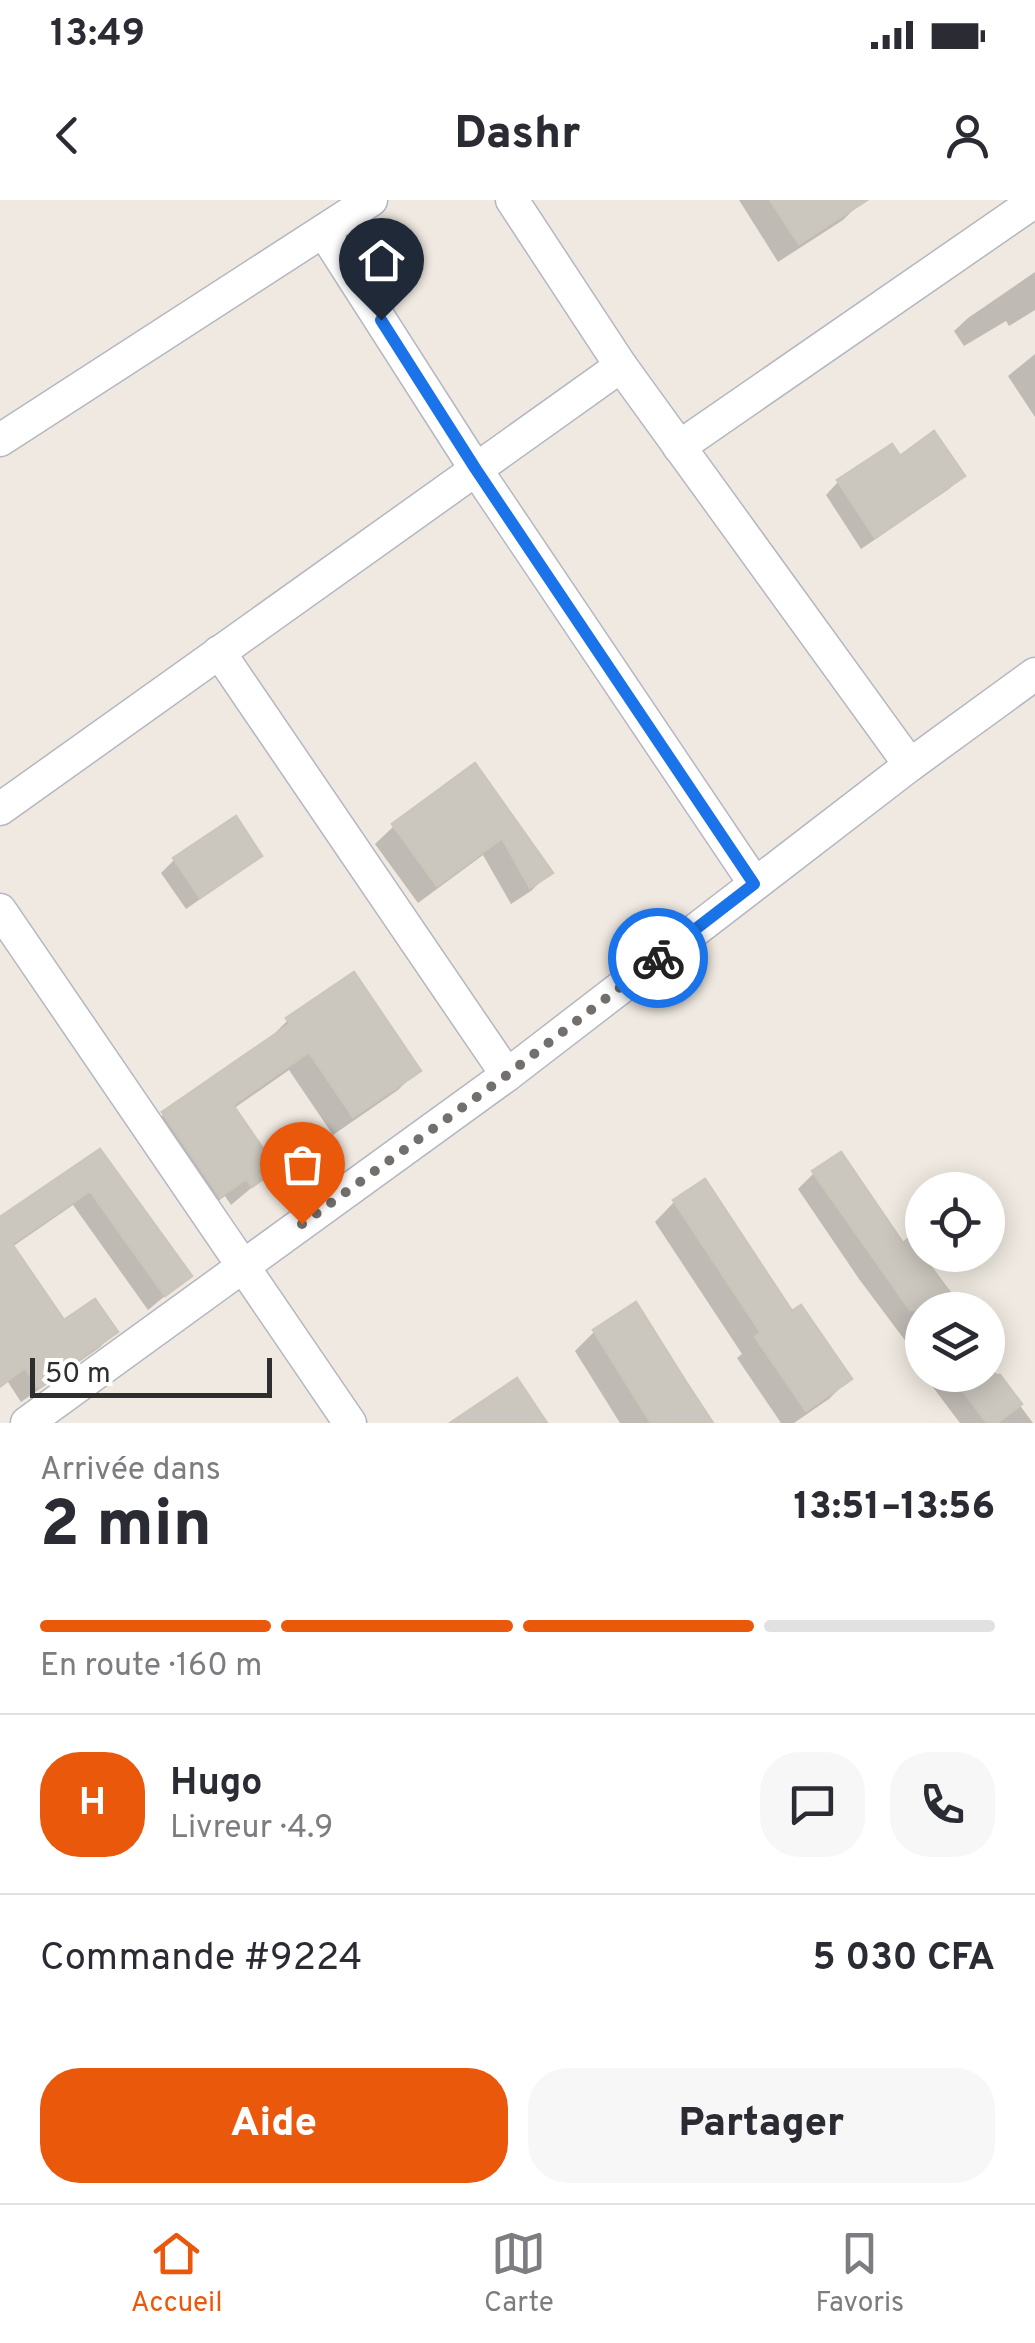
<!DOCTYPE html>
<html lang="fr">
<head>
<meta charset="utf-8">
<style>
  :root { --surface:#fff; --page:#f7f7f7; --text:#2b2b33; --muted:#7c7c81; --line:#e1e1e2; --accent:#ea580c }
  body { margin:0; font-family:Overpass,sans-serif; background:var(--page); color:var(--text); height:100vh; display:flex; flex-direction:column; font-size:38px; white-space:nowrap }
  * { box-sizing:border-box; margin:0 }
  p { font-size:32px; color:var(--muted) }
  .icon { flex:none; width:55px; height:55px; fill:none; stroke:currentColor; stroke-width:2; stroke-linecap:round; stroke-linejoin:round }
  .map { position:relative; height:1223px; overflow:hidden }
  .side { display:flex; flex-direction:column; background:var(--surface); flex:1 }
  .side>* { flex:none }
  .buttons { position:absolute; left:905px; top:972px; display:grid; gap:20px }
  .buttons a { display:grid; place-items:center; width:100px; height:100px; border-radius:50%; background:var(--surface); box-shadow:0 5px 25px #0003; font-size:50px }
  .scale { position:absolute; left:30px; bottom:25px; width:242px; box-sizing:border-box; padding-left:10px; border:5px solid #2e2e2e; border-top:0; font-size:28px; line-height:35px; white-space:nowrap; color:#2e2e2e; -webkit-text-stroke:8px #fff; paint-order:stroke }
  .pin { position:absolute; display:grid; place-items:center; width:85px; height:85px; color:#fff; margin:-102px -42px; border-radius:50% 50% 50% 0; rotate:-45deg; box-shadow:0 0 10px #0007 }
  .pin .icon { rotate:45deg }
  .courier { position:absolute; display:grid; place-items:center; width:100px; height:100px; margin:-50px; border:8px solid #1a73e8; border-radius:50%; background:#fff; color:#222; box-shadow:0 2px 12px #0007 }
  .head em { font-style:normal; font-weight:800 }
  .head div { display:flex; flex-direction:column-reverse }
  .head { display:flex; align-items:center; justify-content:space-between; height:170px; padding:0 40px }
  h1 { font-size:65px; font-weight:800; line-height:75px }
  .bar { display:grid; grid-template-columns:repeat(4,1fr); gap:15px 10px; align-content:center; height:120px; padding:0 40px }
  .bar i { height:12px; border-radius:8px; background:var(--line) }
  .bar .current { background:var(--accent) }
  .bar p { grid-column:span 4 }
  .line { display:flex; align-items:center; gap:25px; padding:0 40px; border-top:2px solid var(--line) }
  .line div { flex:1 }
  .round { display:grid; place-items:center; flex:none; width:105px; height:105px; border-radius:40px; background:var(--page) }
  .button { display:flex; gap:20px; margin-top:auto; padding:20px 40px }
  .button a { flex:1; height:115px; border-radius:40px; background:var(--accent); color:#fff; font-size:40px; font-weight:800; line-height:115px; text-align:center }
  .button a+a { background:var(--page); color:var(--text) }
  .status { display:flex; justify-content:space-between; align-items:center; height:70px; padding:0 50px; background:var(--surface); direction:ltr }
  .status svg { height:28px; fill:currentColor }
  header { display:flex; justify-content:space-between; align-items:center; height:130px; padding:0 40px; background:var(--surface); font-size:45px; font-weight:800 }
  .tab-bar { display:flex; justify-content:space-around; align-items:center; height:140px; border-top:2px solid var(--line); background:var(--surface); font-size:28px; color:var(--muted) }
  .tab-bar a { display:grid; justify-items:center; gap:5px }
  .tab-bar .current { color:var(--accent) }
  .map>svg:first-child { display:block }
  .shadow { fill:#0003 }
  .building { fill:#cbc7bf; stroke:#cbc5ba; stroke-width:2.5 }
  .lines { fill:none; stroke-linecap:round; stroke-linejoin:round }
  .minor-casing { stroke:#b4b7c1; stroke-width:35 }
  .minor { stroke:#fff; stroke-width:32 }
  .done { stroke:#726f6d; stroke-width:10; stroke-dasharray:0 18 }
  .route { stroke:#1a73e8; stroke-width:12 }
</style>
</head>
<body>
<div class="status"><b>13:49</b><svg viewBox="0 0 49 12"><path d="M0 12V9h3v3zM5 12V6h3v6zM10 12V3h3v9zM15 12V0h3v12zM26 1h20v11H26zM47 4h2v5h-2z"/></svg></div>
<header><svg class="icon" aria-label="back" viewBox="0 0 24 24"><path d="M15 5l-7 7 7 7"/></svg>Dashr<svg class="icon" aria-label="person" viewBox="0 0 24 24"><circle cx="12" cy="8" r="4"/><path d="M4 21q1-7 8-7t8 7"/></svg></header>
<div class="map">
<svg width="1035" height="1223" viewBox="0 0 1035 1223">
  <rect width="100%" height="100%" fill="#efe9e1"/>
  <g class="shadow">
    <path d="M739 0H861L862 1 843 20 778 62Z"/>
    <path d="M1035 72V110L1009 126 1006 121 964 146 954 131 968 118Z"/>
    <path d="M1035 154V217L1008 176Z"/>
    <path d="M899 260 962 276 949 289 861 349 826 295 838 282Z"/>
    <path d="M474 567 549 673 531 691 511 704 483 655 418 703 375 644 394 626Z"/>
    <path d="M259 655 245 668 186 709 161 673 174 660Z"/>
    <path d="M288 820 418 870 398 890 333 935 289 870 233 909 274 969 231 1005 225 996 199 1015 144 934 164 914 268 840Z"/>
    <path d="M100 953 189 1076 148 1110 73 1005 12 1047 63 1124 115 1132 99 1148 21 1202 8 1182 0 1188V1020Z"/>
    <path d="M814 973 948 1110H922V1163L859 1079 798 989Z"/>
    <path d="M704 983 792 1114 849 1179 829 1199 794 1223H781L737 1158 742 1154 655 1022 674 1002Z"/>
    <path d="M635 1106 712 1223H620L575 1151 594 1132Z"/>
    <path d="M988 1163 1033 1223H960L926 1178 929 1175H988Z"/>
  </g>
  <g class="building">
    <path d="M770 0H867L799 44Z"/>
    <path d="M934 231 965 276 875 338 837 280 892 244 900 256Z"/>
    <path d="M475 563 553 673 530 688 502 638 437 686 392 624Z"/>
    <path d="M236 616 262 656 200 698 173 658Z"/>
    <path d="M354 772 421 871 353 917 309 852 233 905 277 969 252 987 246 979 220 997 162 912 290 824 286 818Z"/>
    <path d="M100 949 192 1076 165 1096 90 991 12 1044 64 1120 95 1099 118 1132 38 1188 25 1168 0 1186V1017Z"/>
    <path d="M841 952 903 1043 909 1038 963 1110H910L812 971Z"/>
    <path d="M705 979 792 1111 801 1105 852 1179 806 1211 755 1137 761 1133 673 1000Z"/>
    <path d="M636 1102 686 1182 713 1223H651L593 1130Z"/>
    <path d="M951 1175H1000L1022 1204 997 1223H987Z"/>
    <path d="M517 1178 547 1223H450Z"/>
  </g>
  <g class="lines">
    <g class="minor-casing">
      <g id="minor">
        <path d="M512 0 621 166 910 565"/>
        <path d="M324 32 475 268 755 684"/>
        <path d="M0 240 371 0"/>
        <path d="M679 247 1035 1"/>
        <path d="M219 452 507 875"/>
        <path d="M0 609 621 166"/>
        <path d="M0 710 350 1223"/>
        <path d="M27 1223 507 875 910 565 1035 474"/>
      </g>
    </g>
    <use href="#minor" class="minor"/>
  </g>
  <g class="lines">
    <path class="done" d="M302 1024 507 875 658 758"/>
    <path class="route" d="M381 120 475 268 754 684 658 758"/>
  </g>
</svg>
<div class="buttons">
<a><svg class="icon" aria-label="locate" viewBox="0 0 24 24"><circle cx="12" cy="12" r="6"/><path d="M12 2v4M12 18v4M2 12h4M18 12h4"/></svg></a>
<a><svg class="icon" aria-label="layers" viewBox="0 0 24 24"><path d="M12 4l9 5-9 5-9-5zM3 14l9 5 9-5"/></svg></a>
</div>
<div class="scale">50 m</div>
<div class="pin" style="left:302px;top:1024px;background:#ea580c"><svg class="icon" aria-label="bag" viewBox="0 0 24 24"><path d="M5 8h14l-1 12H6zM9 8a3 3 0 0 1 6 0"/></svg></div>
<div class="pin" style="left:381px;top:120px;background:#1f2937"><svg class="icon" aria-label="home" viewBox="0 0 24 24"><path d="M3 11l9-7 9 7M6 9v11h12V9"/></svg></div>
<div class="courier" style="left:658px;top:758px"><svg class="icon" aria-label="bike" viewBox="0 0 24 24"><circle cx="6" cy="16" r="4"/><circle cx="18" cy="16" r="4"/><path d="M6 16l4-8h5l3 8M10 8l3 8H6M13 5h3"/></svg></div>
</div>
<section class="side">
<div class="head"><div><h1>2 min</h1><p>Arrivée dans</p></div><em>13:51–13:56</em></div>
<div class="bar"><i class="current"></i><i class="current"></i><i class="current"></i><i></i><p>En route · 160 m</p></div>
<div class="line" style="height:180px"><b class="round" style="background:var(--accent);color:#fff">H</b><div><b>Hugo</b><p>Livreur · 4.9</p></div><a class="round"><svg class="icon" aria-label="chat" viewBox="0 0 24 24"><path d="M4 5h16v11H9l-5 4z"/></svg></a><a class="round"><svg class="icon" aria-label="phone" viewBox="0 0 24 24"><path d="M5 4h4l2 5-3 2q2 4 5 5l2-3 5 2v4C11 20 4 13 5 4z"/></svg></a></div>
<div class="line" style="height:130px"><div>Commande #9224</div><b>5 030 CFA</b></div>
<div class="button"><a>Aide</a><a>Partager</a></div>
</section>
<nav class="tab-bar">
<a class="current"><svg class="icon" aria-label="home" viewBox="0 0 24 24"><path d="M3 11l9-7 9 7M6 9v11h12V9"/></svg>Accueil</a>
<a><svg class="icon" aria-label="map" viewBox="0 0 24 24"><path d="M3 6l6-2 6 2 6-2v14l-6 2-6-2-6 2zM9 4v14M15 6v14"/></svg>Carte</a>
<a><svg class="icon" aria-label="saved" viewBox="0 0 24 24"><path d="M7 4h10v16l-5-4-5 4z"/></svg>Favoris</a>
</nav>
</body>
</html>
